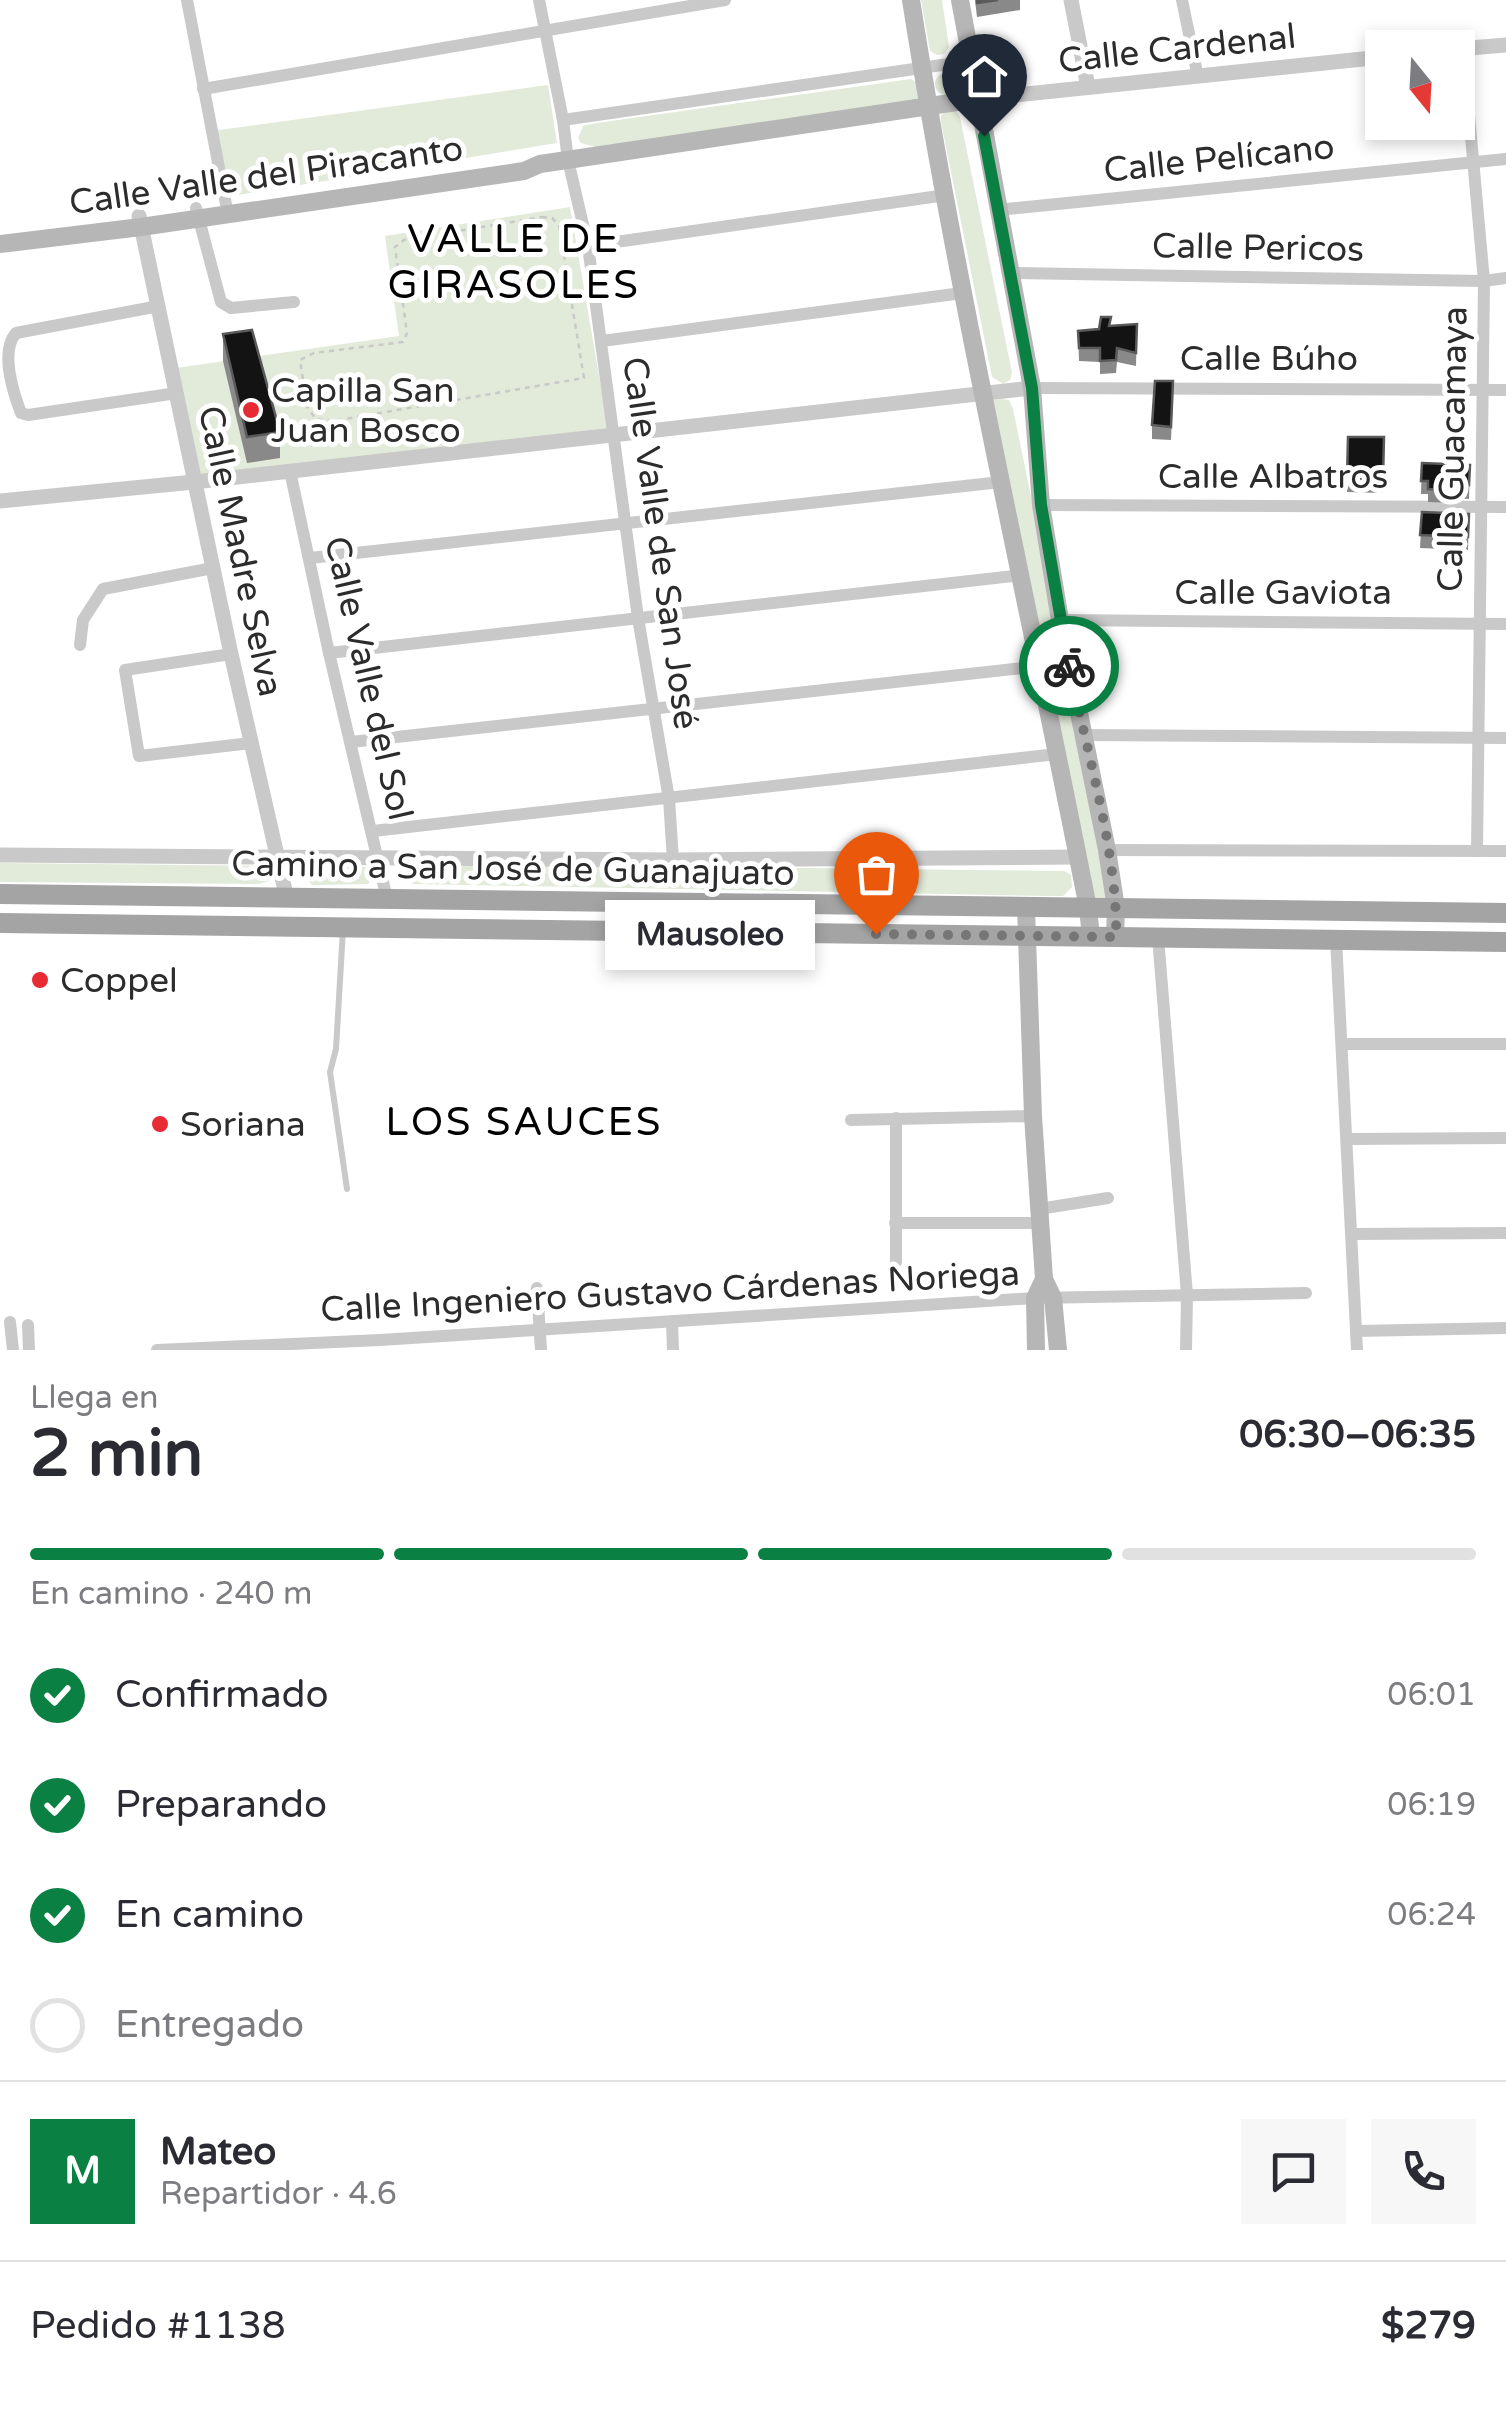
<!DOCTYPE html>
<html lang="es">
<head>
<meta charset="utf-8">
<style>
  :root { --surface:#fff; --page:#f7f7f7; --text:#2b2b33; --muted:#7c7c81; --line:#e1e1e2; --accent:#0b8043 }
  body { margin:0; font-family:"Varela Round",sans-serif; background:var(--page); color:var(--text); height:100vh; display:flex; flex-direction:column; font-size:38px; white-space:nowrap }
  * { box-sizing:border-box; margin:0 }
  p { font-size:32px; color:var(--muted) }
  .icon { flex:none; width:55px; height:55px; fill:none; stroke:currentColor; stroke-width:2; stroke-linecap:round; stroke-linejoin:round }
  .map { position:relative; height:1350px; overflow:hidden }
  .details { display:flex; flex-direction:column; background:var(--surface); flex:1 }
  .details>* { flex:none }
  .needle { width:65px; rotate:162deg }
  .tools { position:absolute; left:1365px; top:30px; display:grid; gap:20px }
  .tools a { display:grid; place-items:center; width:110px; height:110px; border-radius:0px; background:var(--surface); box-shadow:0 5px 15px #0003; font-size:50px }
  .pin { position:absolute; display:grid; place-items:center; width:85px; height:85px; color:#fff; margin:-102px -42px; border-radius:50% 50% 50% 0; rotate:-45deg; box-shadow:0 0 10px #0007 }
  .pin .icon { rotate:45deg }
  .courier { position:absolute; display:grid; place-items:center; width:100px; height:100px; margin:-50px; border:8px solid #0b8043; border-radius:50%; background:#fff; color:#222; box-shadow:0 2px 12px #0007 }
  .bubble { position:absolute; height:70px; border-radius:0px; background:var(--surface); box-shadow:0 5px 15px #0003; font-size:32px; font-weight:700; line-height:70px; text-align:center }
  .summary em { font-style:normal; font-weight:700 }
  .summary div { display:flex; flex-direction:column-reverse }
  .summary { display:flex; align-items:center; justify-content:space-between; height:170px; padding:0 30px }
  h1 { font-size:65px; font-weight:700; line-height:75px }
  .bar { display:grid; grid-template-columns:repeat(4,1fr); gap:15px 10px; align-content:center; height:120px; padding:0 30px }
  .bar i { height:12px; border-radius:8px; background:var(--line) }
  .bar .selected { background:var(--accent) }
  .bar p { grid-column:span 4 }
  .line { display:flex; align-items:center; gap:25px; padding:0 30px; border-top:2px solid var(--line) }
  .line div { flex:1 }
  .round { display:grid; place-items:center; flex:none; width:105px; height:105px; border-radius:0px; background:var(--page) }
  ol { padding:0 30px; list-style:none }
  li { display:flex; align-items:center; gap:30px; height:110px }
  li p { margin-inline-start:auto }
  li .icon { padding:10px; border-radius:50%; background:var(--accent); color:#fff; stroke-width:4 }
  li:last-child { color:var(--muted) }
  li i { width:55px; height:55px; border:5px solid var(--line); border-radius:50% }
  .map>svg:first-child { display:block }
  .green { fill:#e2ead9 }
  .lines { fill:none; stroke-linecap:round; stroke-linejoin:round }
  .path { stroke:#c9c9c9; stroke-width:2.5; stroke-dasharray:5 5; stroke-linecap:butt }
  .service { stroke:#c9c9c9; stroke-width:6 }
  .minor { stroke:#c9c9c9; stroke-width:12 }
  .tertiary { stroke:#c9c9c9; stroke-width:15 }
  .secondary { stroke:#b6b6b6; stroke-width:18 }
  .primary { stroke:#a4a4a4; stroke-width:20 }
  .wall { fill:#898989 }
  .building { fill:#131313; stroke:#5a5a5a; stroke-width:2.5 }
  .done { stroke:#767676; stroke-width:10; stroke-dasharray:0 18 }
  .route { stroke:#0b8043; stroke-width:12 }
  .poi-dot { fill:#e72a33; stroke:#fff; stroke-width:4 }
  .labels { text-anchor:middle; stroke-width:10; stroke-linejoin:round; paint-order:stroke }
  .street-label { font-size:35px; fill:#2c2c2c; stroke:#fff }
  .poi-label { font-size:35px; fill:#2c2c2c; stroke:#fff; text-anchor:start }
  .quarter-label { font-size:40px; letter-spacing:2.5px; fill:#000; stroke:#fff }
</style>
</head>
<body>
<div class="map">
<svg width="1506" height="1350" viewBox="0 0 1506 1350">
  <rect width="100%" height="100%" fill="#fff"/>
  <g class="green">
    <path d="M921 0H942L949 47 944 54 937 55 930 51Z"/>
    <circle cx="946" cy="84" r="11"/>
    <path d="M911 79 918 84 922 99 596 147 581 143 578 138 583 126 597 123Z"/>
    <path d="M548 85 557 143 226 197 212 131Z"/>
    <path d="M948 111H956L960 117 1012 373 1010 380 1003 384 992 377 941 122V115Z"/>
    <path d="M570 207 608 428 198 478 176 368 399 336 385 236Z"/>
    <path d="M1002 399 1009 400 1013 409 1107 866V898L1090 897 993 400Z"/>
    <path d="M0 863 274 866 277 873 273 880 258 884 0 882Z"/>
    <path d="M537 865 1064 871 1071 875 1072 887 1063 896H1049L413 884 403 880 400 871 402 867Z"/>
    <path d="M305 866 372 867 376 872 368 884 312 885 302 874Z"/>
  </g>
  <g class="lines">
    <path class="path" d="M542 217 552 218 559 225 584 378 333 421 316 419 307 407 300 360 314 353 403 342 407 333 395 247 404 240Z"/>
    <path class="service" d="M343 929 336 1049 330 1072 347 1189"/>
    <g class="minor">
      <path d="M187 0 228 215"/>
      <path d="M539 0 563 120 568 160 588 246 638 618 669 799 673 860"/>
      <path d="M1182 0 1198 77"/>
      <path d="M1463 48 1484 281 1477 851"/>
      <path d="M203 89 725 0"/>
      <path d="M563 120 969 61"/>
      <path d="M196 208 221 302 231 308 294 302"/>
      <path d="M997 210 1506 159"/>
      <path d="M588 246 946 195"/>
      <path d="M1009 273 1484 281 1506 278"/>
      <path d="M159 306 16 333C0 351 13 392 21 413L28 415 177 393"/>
      <path d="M602 341 962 293"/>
      <path d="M1032 388 1506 390"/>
      <path d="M290 471 329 653 387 899"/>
      <path d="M1041 505 1506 507"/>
      <path d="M310 558 1001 482"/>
      <path d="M1060 620 1506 624"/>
      <path d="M80 645 83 620 103 589 213 568"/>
      <path d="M329 653 1022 575"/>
      <path d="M231 654 125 670 139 756 251 743"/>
      <path d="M1083 735 1506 738"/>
      <path d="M351 742 1041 666"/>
      <path d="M373 831 1057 754"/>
      <path d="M1107 850 1506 851"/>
      <path d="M1158 937 1187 1295 1186 1350"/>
      <path d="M1336 939 1357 1350"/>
      <path d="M1342 1044H1506"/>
      <path d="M896 1118V1262"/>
      <path d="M851 1120 1033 1116"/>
      <path d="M1347 1139 1506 1138"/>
      <path d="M1039 1209 1108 1198"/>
      <path d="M895 1223H1041"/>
      <path d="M1353 1234 1506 1233"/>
      <path d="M537 1288 541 1350"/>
      <path d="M672 1321 673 1350"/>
      <path d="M10 1322 13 1350"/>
      <path d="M28 1325 29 1350"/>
      <path d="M1356 1331 1506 1328"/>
      <path d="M157 1350 380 1340 1035 1298 1306 1293"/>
    </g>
    <g class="tertiary">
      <path d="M1071 0 1088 87"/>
      <path d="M1458 49 1506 45"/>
      <path d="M977 99 1382 57"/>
      <path d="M139 216 231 654 287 899"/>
      <path d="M0 501 194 482 1032 388"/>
      <path d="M0 855 673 860 1076 857"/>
    </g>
    <g class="secondary">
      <path d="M911 0C959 305 1029 606 1088 908L1091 937"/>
      <path d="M960 0 1032 388 1041 505 1060 620 1107 850 1116 908 1115 937"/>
      <path d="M0 244 141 227 524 171 540 164 977 99"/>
      <path d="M1026 907 1033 1116 1044 1279 1053 1298 1058 1350"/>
      <path d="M1036 1350 1035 1298 1044 1279"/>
    </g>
    <g class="primary">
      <path d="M0 894 1506 913"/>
      <path d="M0 923 1506 942"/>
    </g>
  </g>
  <g class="wall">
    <path d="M975 0H1020V10L977 17Z"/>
    <path d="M1137 324 1136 366 1117 362 1116 373 1100 374V362L1079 361 1078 331Z"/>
    <path d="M223 334 280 432V458L247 463 223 361Z"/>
    <path d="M1173 395 1171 440 1152 439V425Z"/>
    <path d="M1348 437H1384L1383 493 1347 492Z"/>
    <path d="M1422 463 1470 465 1469 499 1455 498V503L1428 502V494H1421Z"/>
    <path d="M1422 512 1469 514 1468 550 1420 548Z"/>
  </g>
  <g class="building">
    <path d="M977 0H998L977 3Z"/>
    <path d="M1101 317H1111L1109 326 1137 324 1136 353 1117 348 1116 360 1100 361V348H1079L1078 331 1099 329Z"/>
    <path d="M252 330 280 432 247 437 223 334Z"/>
    <path d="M1155 381H1173L1171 427 1152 425Z"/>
    <path d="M1348 437H1384L1383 480 1347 479Z"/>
    <path d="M1422 463 1470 465 1469 485H1455V490L1428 489V481H1421Z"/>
    <path d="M1422 512 1469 514 1468 537 1420 535Z"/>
  </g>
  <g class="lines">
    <path class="done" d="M876 934 1116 937C1118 854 1086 748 1069 666"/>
    <path class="route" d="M984 136 1032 388 1041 505 1069 666"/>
  </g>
  <g class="poi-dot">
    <circle cx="251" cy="410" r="10"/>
    <circle cx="40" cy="980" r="10"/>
    <circle cx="160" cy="1124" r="10"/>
  </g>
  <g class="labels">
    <g class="street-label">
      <text transform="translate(1177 48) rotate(-6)" y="12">Calle Cardenal</text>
      <text transform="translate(1219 158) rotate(-6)" y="12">Calle Pelícano</text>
      <text transform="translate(266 175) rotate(-8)" y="12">Calle Valle del Piracanto</text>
      <text transform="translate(1258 247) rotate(1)" y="12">Calle Pericos</text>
      <text x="1269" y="370">Calle Búho</text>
      <text transform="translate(1452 449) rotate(-89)" y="12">Calle Guacamaya</text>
      <text x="1273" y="488">Calle Albatros</text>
      <text transform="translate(661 543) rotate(82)" y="12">Calle Valle de San José</text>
      <text transform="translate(241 551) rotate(78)" y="12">Calle Madre Selva</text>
      <text x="1283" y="604">Calle Gaviota</text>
      <text transform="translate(369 678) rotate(77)" y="12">Calle Valle del Sol</text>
      <text transform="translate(513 868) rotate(1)" y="12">Camino a San José de Guanajuato</text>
      <text transform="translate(670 1291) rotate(-3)" y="12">Calle Ingeniero Gustavo Cárdenas Noriega</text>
    </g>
    <g class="poi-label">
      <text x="271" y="402">Capilla San<tspan x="271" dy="40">Juan Bosco</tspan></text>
      <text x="60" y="992">Coppel</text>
      <text x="180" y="1136">Soriana</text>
    </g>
    <g class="quarter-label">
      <text x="514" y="252">VALLE DE<tspan x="514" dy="46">GIRASOLES</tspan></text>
      <text x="524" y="1135">LOS SAUCES</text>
    </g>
  </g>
</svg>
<div class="tools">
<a><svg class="needle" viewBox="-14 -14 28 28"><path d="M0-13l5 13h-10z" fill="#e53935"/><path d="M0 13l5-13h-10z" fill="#7c7c81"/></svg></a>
</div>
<div class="pin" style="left:876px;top:934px;background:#ea580c"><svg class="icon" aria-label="bag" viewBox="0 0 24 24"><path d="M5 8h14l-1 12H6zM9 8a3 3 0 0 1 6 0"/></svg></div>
<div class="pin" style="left:984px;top:136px;background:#1f2937"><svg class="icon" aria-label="home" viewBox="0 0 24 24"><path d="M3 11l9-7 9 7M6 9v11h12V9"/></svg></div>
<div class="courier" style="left:1069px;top:666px"><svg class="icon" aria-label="bike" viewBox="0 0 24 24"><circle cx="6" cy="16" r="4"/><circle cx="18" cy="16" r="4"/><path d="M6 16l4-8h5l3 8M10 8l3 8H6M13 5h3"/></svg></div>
<div class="bubble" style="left:605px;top:900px;width:210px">Mausoleo</div>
</div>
<section class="details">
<div class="summary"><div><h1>2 min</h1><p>Llega en</p></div><em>06:30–06:35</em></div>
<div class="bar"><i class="selected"></i><i class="selected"></i><i class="selected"></i><i></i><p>En camino · 240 m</p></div>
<ol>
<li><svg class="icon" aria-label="check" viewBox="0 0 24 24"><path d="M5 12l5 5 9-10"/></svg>Confirmado<p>06:01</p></li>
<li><svg class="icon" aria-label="check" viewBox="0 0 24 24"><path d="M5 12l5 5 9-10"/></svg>Preparando<p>06:19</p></li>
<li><svg class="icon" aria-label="check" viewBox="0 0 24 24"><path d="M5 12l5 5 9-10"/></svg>En camino<p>06:24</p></li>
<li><i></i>Entregado</li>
</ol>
<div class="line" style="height:180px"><b class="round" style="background:var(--accent);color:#fff">M</b><div><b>Mateo</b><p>Repartidor · 4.6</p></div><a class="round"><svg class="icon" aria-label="chat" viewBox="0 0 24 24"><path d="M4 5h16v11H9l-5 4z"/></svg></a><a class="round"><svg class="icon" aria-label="phone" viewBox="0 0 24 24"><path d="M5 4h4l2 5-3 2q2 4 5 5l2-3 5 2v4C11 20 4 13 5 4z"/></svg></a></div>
<div class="line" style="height:130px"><div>Pedido #1138</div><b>$279</b></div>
</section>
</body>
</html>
